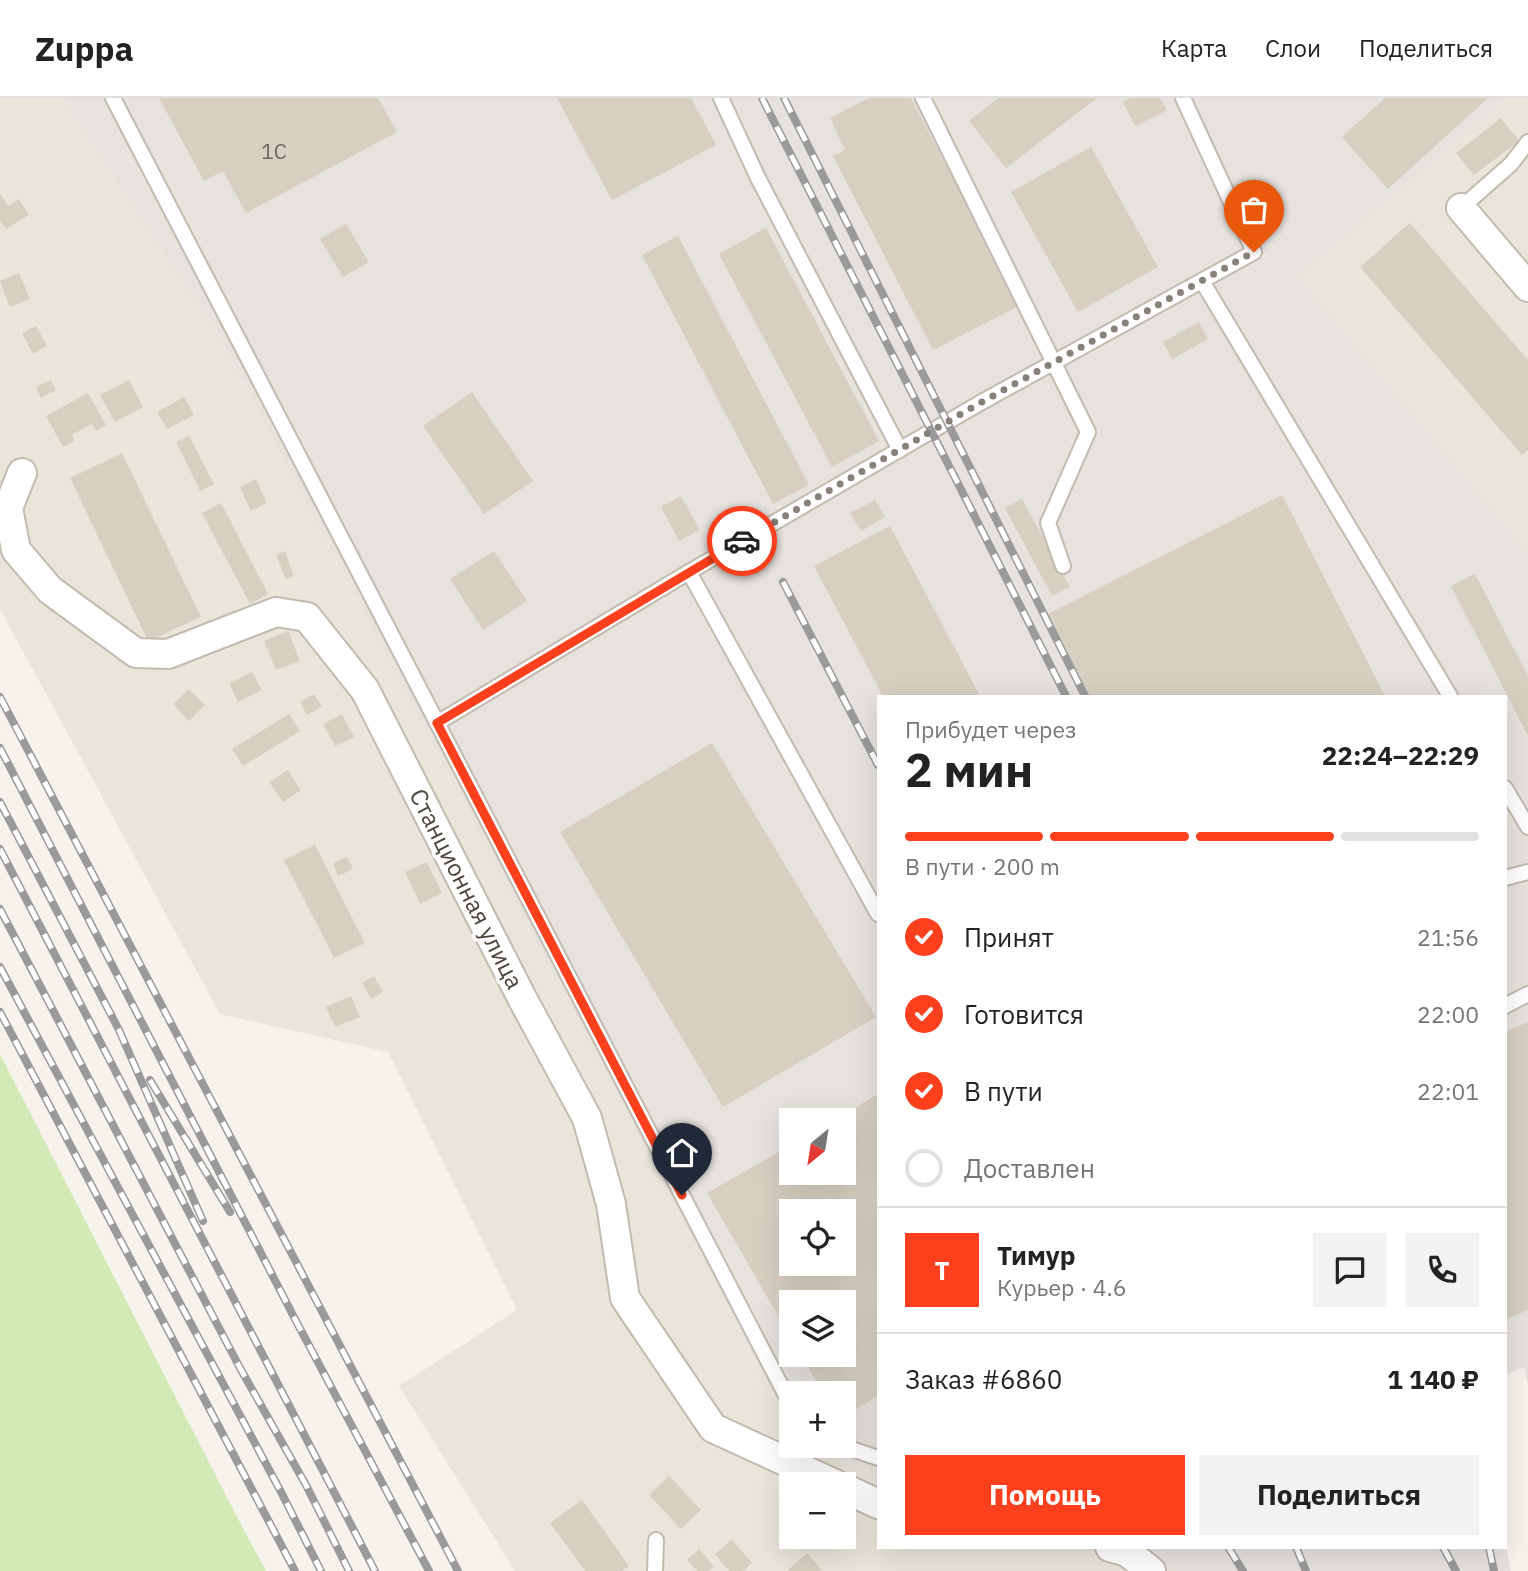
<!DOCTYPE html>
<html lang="ru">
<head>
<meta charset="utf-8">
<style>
  :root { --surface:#fff; --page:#f2f2f2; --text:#222; --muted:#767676; --line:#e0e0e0; --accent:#fc3f1d }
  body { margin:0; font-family:"IBM Plex Sans",sans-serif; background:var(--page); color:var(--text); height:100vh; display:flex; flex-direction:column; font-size:26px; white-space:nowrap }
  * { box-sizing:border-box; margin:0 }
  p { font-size:23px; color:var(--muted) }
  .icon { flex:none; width:38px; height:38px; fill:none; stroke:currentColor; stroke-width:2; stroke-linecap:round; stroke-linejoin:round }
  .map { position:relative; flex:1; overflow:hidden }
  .sheet { position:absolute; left:877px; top:597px; width:630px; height:854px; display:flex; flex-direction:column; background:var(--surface); border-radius:0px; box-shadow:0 7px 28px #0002 }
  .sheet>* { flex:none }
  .needle { width:46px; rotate:210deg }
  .fabs { position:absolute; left:779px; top:1010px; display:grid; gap:14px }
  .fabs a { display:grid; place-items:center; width:77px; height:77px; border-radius:0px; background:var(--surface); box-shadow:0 7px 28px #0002; font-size:35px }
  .pin { position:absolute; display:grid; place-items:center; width:60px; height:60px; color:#fff; margin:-72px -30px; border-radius:50% 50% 50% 0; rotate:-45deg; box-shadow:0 0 7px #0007 }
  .pin .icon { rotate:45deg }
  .courier { position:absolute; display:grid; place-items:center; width:70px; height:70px; margin:-35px; border:5px solid #fc3f1d; border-radius:50%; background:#fff; color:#222; box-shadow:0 2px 9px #0007 }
  .headline em { font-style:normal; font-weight:700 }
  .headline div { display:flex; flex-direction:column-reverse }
  .headline { display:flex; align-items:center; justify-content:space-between; height:119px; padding:0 28px }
  h1 { font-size:46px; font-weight:700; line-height:52px }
  .bar { display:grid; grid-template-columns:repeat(4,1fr); gap:10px 7px; align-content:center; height:84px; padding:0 28px }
  .bar i { height:9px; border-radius:5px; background:var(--line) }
  .bar .current { background:var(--accent) }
  .bar p { grid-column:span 4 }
  .line { display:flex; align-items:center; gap:18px; padding:0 28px; border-top:2px solid var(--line) }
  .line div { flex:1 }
  .round { display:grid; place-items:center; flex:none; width:74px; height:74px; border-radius:0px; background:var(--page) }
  ol { padding:0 28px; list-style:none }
  li { display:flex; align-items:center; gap:21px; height:77px }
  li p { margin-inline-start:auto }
  li .icon { padding:7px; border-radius:50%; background:var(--accent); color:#fff; stroke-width:4 }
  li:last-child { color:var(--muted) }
  li i { width:38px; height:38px; border:4px solid var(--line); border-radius:50% }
  .action { display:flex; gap:14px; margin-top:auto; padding:14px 28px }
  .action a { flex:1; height:80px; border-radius:0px; background:var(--accent); color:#fff; font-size:28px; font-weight:700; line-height:80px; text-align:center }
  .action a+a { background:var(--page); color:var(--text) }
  header { display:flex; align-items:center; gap:42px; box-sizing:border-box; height:98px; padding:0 35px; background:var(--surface); border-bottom:2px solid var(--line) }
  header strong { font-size:33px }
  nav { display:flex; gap:38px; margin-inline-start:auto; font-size:24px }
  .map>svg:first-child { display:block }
  .residential { fill:#eae5da; fill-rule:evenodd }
  .industrial { fill:#e6e2dd; fill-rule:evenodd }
  .green { fill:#d2eab5 }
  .building { fill:#d8cfc1; fill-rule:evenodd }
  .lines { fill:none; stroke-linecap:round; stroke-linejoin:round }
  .service-casing { stroke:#c2bbae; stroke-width:18 }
  .minor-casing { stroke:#c2bbae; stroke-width:32 }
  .service { stroke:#fff; stroke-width:14 }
  .minor { stroke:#fff; stroke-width:28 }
  .rail-casing { stroke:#9a9a9a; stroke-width:8 }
  .rail { stroke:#fff; stroke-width:5; stroke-dasharray:16; stroke-linecap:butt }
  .done { stroke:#878178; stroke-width:7; stroke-dasharray:0 12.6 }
  .route { stroke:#fc3f1d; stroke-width:9 }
  .labels { text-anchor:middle; stroke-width:7; stroke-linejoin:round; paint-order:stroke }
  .number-label { font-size:21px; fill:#6e675b }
  .street-label { font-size:24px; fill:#4b4439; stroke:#fff }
</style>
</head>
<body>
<header>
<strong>Zuppa</strong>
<nav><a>Карта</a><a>Слои</a><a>Поделиться</a></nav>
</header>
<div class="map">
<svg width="1528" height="1473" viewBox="0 0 1528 1473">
  <rect width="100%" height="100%" fill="#f6f3ec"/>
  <g class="residential">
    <path d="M0 0H62L223 246 791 1331V1348H813L878 1377V1449H1147L1174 1473H515L399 1288 517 1212 388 954 220 916 0 511ZM791 1386H844V1438H791Z"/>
    <path d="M1508 0H1528V455L1298 179Z"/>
  </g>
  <g class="industrial">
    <path d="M62 0H1508L1298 179 1528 455V1288L1524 1269 1505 1277V598H878V1377L813 1348H844V1295H791V1331L223 246ZM791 1022H844V1074H791ZM791 1113H844V1166H791ZM791 1204H844V1256H791Z"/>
    <path d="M1505 1444 1511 1473H1174L1147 1449H1505Z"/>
  </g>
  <path class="green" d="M0 956 237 1419 266 1473H0Z"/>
  <g class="building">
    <path d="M159 0H378L397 34 246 115 223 73 204 83Z"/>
    <path d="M557 0H691L716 47 612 102Z"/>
    <path d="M869 0H911L1019 208 933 252 833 58 845 52 830 20Z"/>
    <path d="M998 0H1097L1006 70 969 23Z"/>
    <path d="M1130 0H1160L1167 12 1135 28 1123 4Z"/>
    <path d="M1385 0H1488L1388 91 1342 39Z"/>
    <path d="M1501 20 1519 43 1474 77 1456 55Z"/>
    <path d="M1091 49 1158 169 1078 214 1011 94Z"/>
    <path d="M0 95 8 108 19 101 29 117 6 131 0 122Z"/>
    <path d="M1410 125 1528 262V352L1522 357 1360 169Z"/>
    <path d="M346 126 369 164 343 179 320 141Z"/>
    <path d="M766 130 879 343 832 369 719 156Z"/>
    <path d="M678 138 809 387 773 406 642 157Z"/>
    <path d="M19 175 30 201 10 209 0 183Z"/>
    <path d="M1199 224 1208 241 1172 261 1163 244Z"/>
    <path d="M36 228 47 248 33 256 22 235Z"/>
    <path d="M51 282 56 292 41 300 36 289Z"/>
    <path d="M129 282 143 309 115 324 100 297Z"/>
    <path d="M472 294 533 383 484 416 423 328Z"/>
    <path d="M88 295 106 327 96 333 92 326 72 337 75 343 63 349 46 318Z"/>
    <path d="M184 299 194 317 167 331 157 314Z"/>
    <path d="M189 338 214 386 200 393 176 344Z"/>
    <path d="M122 355 201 519 148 543 70 380Z"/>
    <path d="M256 381 267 405 251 413 240 389Z"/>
    <path d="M1282 397 1385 598H1086L1044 518Z"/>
    <path d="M681 398 700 432 679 443 661 409Z"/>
    <path d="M1022 401 1070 489 1052 498 1005 410Z"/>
    <path d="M875 402 885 419 861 433 850 415Z"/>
    <path d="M221 405 268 496 250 506 202 415Z"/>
    <path d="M890 428 980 598H883L814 468Z"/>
    <path d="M285 453 294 478 286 481 276 457Z"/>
    <path d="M494 453 527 503 483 532 450 481Z"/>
    <path d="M1475 476 1528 578V638L1451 488Z"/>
    <path d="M288 533 300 563 276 572 264 543Z"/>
    <path d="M252 574 262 592 238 604 229 585Z"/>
    <path d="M189 591 205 607 189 623 173 606Z"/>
    <path d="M314 596 322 609 307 617 300 604Z"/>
    <path d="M289 616 300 633 243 668 232 651Z"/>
    <path d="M342 616 354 639 335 648 323 626Z"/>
    <path d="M712 645 876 919 723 1009 560 734Z"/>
    <path d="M288 672 301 692 283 704 269 684Z"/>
    <path d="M315 747 365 845 334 860 284 762Z"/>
    <path d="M347 759 353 771 338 778 333 765Z"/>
    <path d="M427 764 442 795 420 806 405 774Z"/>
    <path d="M374 878 383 894 371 901 362 885Z"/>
    <path d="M351 898 360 919 335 929 326 909Z"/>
    <path d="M1528 924V1212L1505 1222V934Z"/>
    <path d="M878 996V1298L844 1318V1295H823L801 1256H844V1204H791V1240L707 1095 791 1047V1074H844V1022H834ZM791 1113H844V1166H791Z"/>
    <path d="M669 1378 701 1412 681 1431 649 1397Z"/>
    <path d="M582 1402 629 1468 622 1473H585L550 1425Z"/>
    <path d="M732 1442 752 1465 743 1473H729L715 1456Z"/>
    <path d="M699 1451 714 1468 708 1473H697L687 1462Z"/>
    <path d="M807 1455 822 1473H787Z"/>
  </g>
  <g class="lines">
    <g class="service-casing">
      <g id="service">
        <path d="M113 0 791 1307"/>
        <path d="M721 0 758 80 900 352"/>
        <path d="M923 0 1088 334 1048 425 1063 468"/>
        <path d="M1461 110 1511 66 1528 44"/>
        <path d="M1202 183 1450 598"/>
        <path d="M689 474 980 305 1254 154 1183 0"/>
        <path d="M437 625 689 474 878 816"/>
        <path d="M1505 690 1528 729"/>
        <path d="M1505 780 1528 774"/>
        <path d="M1505 908 1528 896"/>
        <path d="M843 1348 878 1360"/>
        <path d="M655 1473 656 1442"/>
      </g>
    </g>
    <g class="minor-casing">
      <g id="minor">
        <path d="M1461 110 1528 189"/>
        <path d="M22 375 8 410 16 452 50 492 136 555 168 556 276 514 307 519 365 592 522 900 587 1020 611 1106 625 1200 713 1330 835 1386"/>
        <path d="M844 1390 878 1406"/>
        <path d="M1110 1449 1127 1454 1151 1473"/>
      </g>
    </g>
    <use href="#service" class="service"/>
    <use href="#minor" class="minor"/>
    <g class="rail-casing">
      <g id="rail">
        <path d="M762 0 1066 598"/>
        <path d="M784 0 1085 598"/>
        <path d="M783 484 878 667"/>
        <path d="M0 599 458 1473"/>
        <path d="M0 650 296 1223 429 1473"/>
        <path d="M0 704 119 932 203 1123"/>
        <path d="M0 751 375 1473"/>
        <path d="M0 811 240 1270 306 1387 349 1473"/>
        <path d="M0 869 281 1394 321 1473"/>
        <path d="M0 914 295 1473"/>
        <path d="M150 982 230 1114"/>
        <path d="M1228 1449 1243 1473"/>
        <path d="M1296 1449 1306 1473"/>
        <path d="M1443 1449 1456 1473"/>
        <path d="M1489 1449 1494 1473"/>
      </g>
    </g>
    <use href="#rail" class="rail"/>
  </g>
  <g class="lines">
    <path class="done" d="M742 443 980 305 1254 154"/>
    <path class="route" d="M682 1097 437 625 742 443"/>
  </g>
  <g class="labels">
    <g class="number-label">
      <text x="274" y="61">1С</text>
    </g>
    <g class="street-label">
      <text transform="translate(466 791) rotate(63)" y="8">Станционная улица</text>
    </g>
  </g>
</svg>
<div class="fabs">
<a><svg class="needle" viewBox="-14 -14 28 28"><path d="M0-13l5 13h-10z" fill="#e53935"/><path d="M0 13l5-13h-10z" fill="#767676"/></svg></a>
<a><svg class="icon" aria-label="locate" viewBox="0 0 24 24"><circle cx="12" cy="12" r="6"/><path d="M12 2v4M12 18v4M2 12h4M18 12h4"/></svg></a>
<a><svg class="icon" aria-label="layers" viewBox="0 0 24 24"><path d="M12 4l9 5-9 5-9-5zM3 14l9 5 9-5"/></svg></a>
<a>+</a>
<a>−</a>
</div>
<div class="pin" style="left:1254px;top:154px;background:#ea580c"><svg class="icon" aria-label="bag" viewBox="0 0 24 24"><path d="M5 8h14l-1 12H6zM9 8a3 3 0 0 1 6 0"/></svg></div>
<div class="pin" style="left:682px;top:1097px;background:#1f2937"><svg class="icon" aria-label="home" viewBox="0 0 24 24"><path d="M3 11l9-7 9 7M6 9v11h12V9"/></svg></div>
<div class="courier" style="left:742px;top:443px"><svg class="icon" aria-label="car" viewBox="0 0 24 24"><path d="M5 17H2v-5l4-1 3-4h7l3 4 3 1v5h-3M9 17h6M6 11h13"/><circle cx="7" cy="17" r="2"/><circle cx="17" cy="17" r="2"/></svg></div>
<section class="sheet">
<div class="headline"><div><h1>2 мин</h1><p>Прибудет через</p></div><em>22:24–22:29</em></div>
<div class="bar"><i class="current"></i><i class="current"></i><i class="current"></i><i></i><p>В пути · 200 m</p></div>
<ol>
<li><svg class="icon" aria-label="check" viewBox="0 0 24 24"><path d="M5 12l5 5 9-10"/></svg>Принят<p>21:56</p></li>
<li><svg class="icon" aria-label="check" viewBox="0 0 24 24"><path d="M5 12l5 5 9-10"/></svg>Готовится<p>22:00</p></li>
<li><svg class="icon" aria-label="check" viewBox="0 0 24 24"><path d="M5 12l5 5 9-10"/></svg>В пути<p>22:01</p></li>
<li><i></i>Доставлен</li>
</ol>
<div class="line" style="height:126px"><b class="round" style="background:var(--accent);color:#fff">Т</b><div><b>Тимур</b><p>Курьер · 4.6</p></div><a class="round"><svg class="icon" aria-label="chat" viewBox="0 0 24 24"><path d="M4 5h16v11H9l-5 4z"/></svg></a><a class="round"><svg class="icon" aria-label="phone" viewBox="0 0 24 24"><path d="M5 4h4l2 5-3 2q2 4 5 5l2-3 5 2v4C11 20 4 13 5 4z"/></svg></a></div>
<div class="line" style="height:91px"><div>Заказ #6860</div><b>1 140 ₽</b></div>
<div class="action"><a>Помощь</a><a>Поделиться</a></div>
</section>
</div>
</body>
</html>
